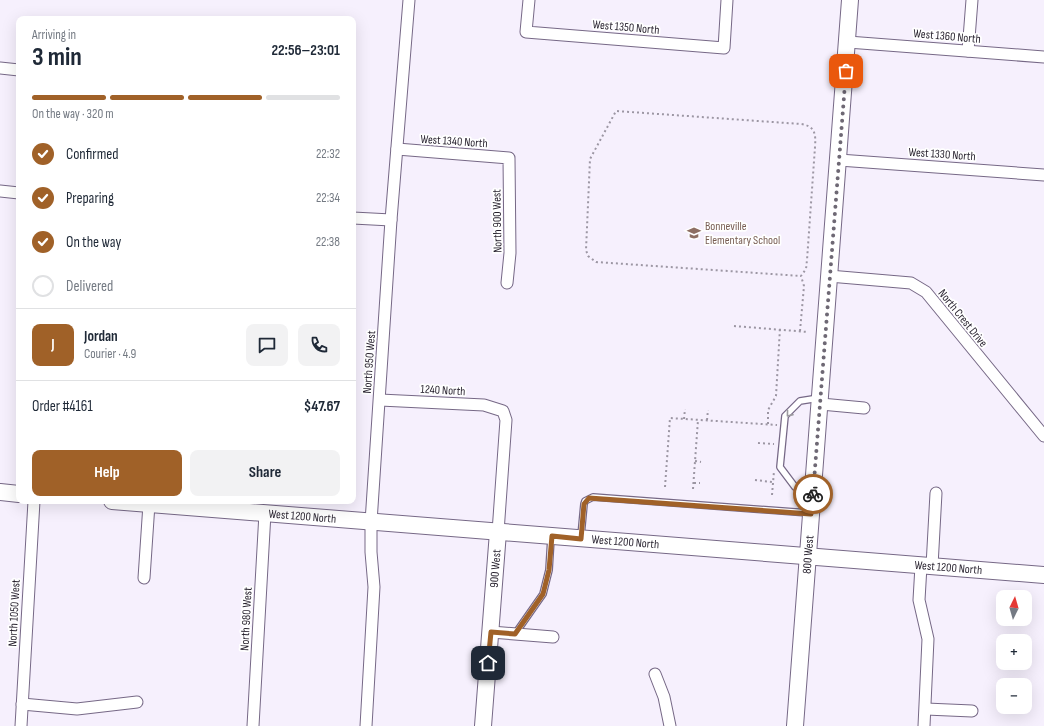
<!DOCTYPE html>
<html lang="en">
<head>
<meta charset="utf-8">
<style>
  :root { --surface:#fff; --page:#f2f2f3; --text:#1f2937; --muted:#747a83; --line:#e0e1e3; --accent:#a06128 }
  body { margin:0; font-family:"Sofia Sans Condensed",sans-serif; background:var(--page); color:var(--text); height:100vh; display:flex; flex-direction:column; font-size:15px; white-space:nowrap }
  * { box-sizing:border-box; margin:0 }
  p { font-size:13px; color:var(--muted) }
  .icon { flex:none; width:22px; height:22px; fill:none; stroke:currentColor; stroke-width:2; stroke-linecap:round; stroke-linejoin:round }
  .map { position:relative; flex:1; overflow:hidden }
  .drawer { position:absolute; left:16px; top:16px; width:340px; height:488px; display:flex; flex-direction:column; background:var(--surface); border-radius:8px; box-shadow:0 4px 16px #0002 }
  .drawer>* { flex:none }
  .needle { width:26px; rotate:5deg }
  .fabs { position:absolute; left:996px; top:590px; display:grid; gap:8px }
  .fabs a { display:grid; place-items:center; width:36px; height:36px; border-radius:8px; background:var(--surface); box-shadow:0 4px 16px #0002; font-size:20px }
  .pin { position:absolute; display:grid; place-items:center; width:34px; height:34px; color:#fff; margin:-17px; border-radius:8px; box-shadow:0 2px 6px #0006 }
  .courier { position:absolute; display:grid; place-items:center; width:40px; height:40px; margin:-20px; border:3px solid #a06128; border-radius:50%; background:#fff; color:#222; box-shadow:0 1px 5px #0007 }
  .head em { font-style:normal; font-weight:700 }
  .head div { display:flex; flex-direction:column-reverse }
  .head { display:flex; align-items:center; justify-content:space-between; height:68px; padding:0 16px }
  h1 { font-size:26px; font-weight:700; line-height:30px }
  .bar { display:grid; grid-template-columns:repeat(4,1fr); gap:6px 4px; align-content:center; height:48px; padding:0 16px }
  .bar i { height:5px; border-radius:3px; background:var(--line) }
  .bar .selected { background:var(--accent) }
  .bar p { grid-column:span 4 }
  .line { display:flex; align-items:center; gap:10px; padding:0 16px; border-top:1px solid var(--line) }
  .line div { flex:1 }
  .round { display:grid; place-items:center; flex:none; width:42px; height:42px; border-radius:8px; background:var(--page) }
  ol { padding:0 16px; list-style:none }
  li { display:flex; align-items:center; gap:12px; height:44px }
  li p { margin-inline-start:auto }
  li .icon { padding:4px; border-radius:50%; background:var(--accent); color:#fff; stroke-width:4 }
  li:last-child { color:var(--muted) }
  li i { width:22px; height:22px; border:2px solid var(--line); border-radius:50% }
  .button { display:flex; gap:8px; margin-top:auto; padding:8px 16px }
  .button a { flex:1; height:46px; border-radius:8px; background:var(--accent); color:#fff; font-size:16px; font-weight:700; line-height:46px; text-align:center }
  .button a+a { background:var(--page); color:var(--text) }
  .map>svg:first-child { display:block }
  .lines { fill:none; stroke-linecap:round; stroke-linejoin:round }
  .lane-casing { stroke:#766886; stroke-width:8 }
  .street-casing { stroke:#766886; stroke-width:13 }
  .secondary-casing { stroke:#766886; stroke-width:18 }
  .path { stroke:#9c96a3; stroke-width:2; stroke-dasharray:2 3; stroke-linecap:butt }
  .lane { stroke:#fff; stroke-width:5.5 }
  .street { stroke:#fff; stroke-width:11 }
  .secondary { stroke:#fff; stroke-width:16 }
  .oneway { stroke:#9c9aa0 }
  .done { stroke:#6e6874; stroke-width:4; stroke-dasharray:0 7.2 }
  .route { stroke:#a06128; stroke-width:5 }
  .labels { text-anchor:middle; stroke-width:3.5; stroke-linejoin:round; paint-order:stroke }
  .street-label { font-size:12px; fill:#241e2b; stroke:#fff }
  .education-label { font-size:12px; fill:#785e54; stroke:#fff; text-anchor:start }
</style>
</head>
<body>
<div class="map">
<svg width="1044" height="726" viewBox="0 0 1044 726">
  <rect width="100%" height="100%" fill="#f6f0fd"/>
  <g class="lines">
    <g class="lane-casing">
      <g id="lane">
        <path d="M811 489 795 487 780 467 785 416 800 401 819 398"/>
        <path d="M581 536 584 504 585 501 593 497 809 513"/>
        <path d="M515 634 543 594 549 570 551 538"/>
      </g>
    </g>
    <g class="street-casing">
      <g id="street">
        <path d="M529 0 526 32 724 48 727 0"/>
        <path d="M848 42 1044 57"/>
        <path d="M968 51 972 0"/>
        <path d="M0 68 19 70"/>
        <path d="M397 149 509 158 510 253 507 283"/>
        <path d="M839 160 1044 175"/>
        <path d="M0 191 19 193"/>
        <path d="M353 218 391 220"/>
        <path d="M829 276 911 283 926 292 1044 436"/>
        <path d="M380 400 484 405 503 411 506 420 498 532"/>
        <path d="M821 404 864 408"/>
        <path d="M921 566 919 600 928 639 924 726"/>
        <path d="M932 566 936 493"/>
        <path d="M144 578 149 504"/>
        <path d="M491 632 553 637"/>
        <path d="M655 674 664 697 670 726"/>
        <path d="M22 704 77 709 137 702"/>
        <path d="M926 709 972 711"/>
        <path d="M21 726 34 501"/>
        <path d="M253 726 265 513"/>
        <path d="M366 726 374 587 371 552V522L391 220 409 0"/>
      </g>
    </g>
    <g class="secondary-casing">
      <g id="secondary">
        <path d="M0 492 19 494"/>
        <path id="s1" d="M112 501 1044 575"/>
        <path id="s2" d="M483 726 498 532"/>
        <path id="s3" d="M795 726 850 0"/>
      </g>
    </g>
    <g class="path">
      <path d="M734 326 808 332"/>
      <path d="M800 331 804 286 801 276 806 269 807 260 815 147C816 134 815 126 801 124L616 111 590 159 586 250 588 256 596 262 801 276"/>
      <path d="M684 419 685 409"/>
      <path d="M707 420 708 410"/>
      <path d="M768 424V410L776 396 780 328"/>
      <path d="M758 443 774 444"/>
      <path d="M695 461 701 462"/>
      <path d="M755 480 772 482"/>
      <path d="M694 483H700"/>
      <path d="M665 487 670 418 777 425"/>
      <path d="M693 489 698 420"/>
      <path d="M772 495 774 471"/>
    </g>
    <use href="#lane" class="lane"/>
    <use href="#street" class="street"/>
    <use href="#secondary" class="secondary"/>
  </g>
  <defs><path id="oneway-chevron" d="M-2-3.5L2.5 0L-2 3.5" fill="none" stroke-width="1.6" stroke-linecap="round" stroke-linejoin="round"/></defs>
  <use class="oneway" href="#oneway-chevron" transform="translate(789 414) rotate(129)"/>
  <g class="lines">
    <path class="done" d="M813 494 846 71"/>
    <path class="route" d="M488 663 491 632 515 634 543 594 549 570 552 536 581 539 584 504 589 498 811 514 813 494"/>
  </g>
  <defs>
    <g id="school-bare" transform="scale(1.08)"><path d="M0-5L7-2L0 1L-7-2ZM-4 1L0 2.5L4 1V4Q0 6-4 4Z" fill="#8d6e63" stroke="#fff" stroke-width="2.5" paint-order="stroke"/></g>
  </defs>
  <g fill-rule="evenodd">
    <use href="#school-bare" x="694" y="233"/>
  </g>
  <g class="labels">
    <g class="street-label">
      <text transform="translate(626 27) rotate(5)" y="4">West 1350 North</text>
      <text transform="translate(947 36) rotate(5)" y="4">West 1360 North</text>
      <text transform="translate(454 141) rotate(4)" y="4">West 1340 North</text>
      <text transform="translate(942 154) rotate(4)" y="4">West 1330 North</text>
      <text transform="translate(497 221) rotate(-91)" y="4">North 900 West</text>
      <text transform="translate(963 318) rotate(51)" y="4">North Crest Drive</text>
      <text transform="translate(369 362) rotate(-86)" y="4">North 950 West</text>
      <text transform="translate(443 390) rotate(3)" y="4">1240 North</text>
      <text dy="4" stroke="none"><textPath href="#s1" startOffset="191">West 1200 North</textPath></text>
      <text dy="4" stroke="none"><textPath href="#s1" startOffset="515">West 1200 North</textPath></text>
      <text dy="4" stroke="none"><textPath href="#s3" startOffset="172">800 West</textPath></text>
      <text dy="4" stroke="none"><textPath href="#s2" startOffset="158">900 West</textPath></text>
      <text dy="4" stroke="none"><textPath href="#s1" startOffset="839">West 1200 North</textPath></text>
      <text transform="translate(14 613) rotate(-87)" y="4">North 1050 West</text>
      <text transform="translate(246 619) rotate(-87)" y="4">North 980 West</text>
    </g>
    <g class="education-label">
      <text x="705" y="230">Bonneville<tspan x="705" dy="14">Elementary School</tspan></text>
    </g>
  </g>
</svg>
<div class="fabs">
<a><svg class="needle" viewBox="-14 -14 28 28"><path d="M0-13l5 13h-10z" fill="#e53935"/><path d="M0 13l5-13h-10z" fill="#747a83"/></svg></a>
<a>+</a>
<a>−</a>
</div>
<div class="pin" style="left:846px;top:71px;background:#ea580c"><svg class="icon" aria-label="bag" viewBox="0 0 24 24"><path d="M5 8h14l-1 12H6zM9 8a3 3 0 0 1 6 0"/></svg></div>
<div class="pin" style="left:488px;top:663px;background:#1f2937"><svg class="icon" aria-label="home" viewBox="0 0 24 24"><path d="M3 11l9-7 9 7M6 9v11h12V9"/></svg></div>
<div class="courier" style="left:813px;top:494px"><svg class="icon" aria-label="bike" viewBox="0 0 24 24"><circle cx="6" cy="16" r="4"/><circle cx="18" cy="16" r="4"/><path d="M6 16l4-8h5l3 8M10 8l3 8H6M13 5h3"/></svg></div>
<section class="drawer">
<div class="head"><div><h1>3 min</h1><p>Arriving in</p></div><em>22:56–23:01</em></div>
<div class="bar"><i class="selected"></i><i class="selected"></i><i class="selected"></i><i></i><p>On the way · 320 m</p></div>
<ol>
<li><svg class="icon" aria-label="check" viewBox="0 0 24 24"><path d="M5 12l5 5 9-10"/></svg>Confirmed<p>22:32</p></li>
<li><svg class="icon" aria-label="check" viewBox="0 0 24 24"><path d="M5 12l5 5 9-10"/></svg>Preparing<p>22:34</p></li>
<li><svg class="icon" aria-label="check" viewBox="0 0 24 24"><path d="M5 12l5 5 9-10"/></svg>On the way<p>22:38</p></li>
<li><i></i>Delivered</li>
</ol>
<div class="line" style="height:72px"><b class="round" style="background:var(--accent);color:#fff">J</b><div><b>Jordan</b><p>Courier · 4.9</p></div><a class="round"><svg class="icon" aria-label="chat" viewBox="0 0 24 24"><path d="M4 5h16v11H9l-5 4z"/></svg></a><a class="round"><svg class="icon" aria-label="phone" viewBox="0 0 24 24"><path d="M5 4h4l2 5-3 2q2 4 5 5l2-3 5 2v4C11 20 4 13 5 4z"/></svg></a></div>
<div class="line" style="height:52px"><div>Order #4161</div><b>$47.67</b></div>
<div class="button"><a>Help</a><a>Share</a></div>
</section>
</div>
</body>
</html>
